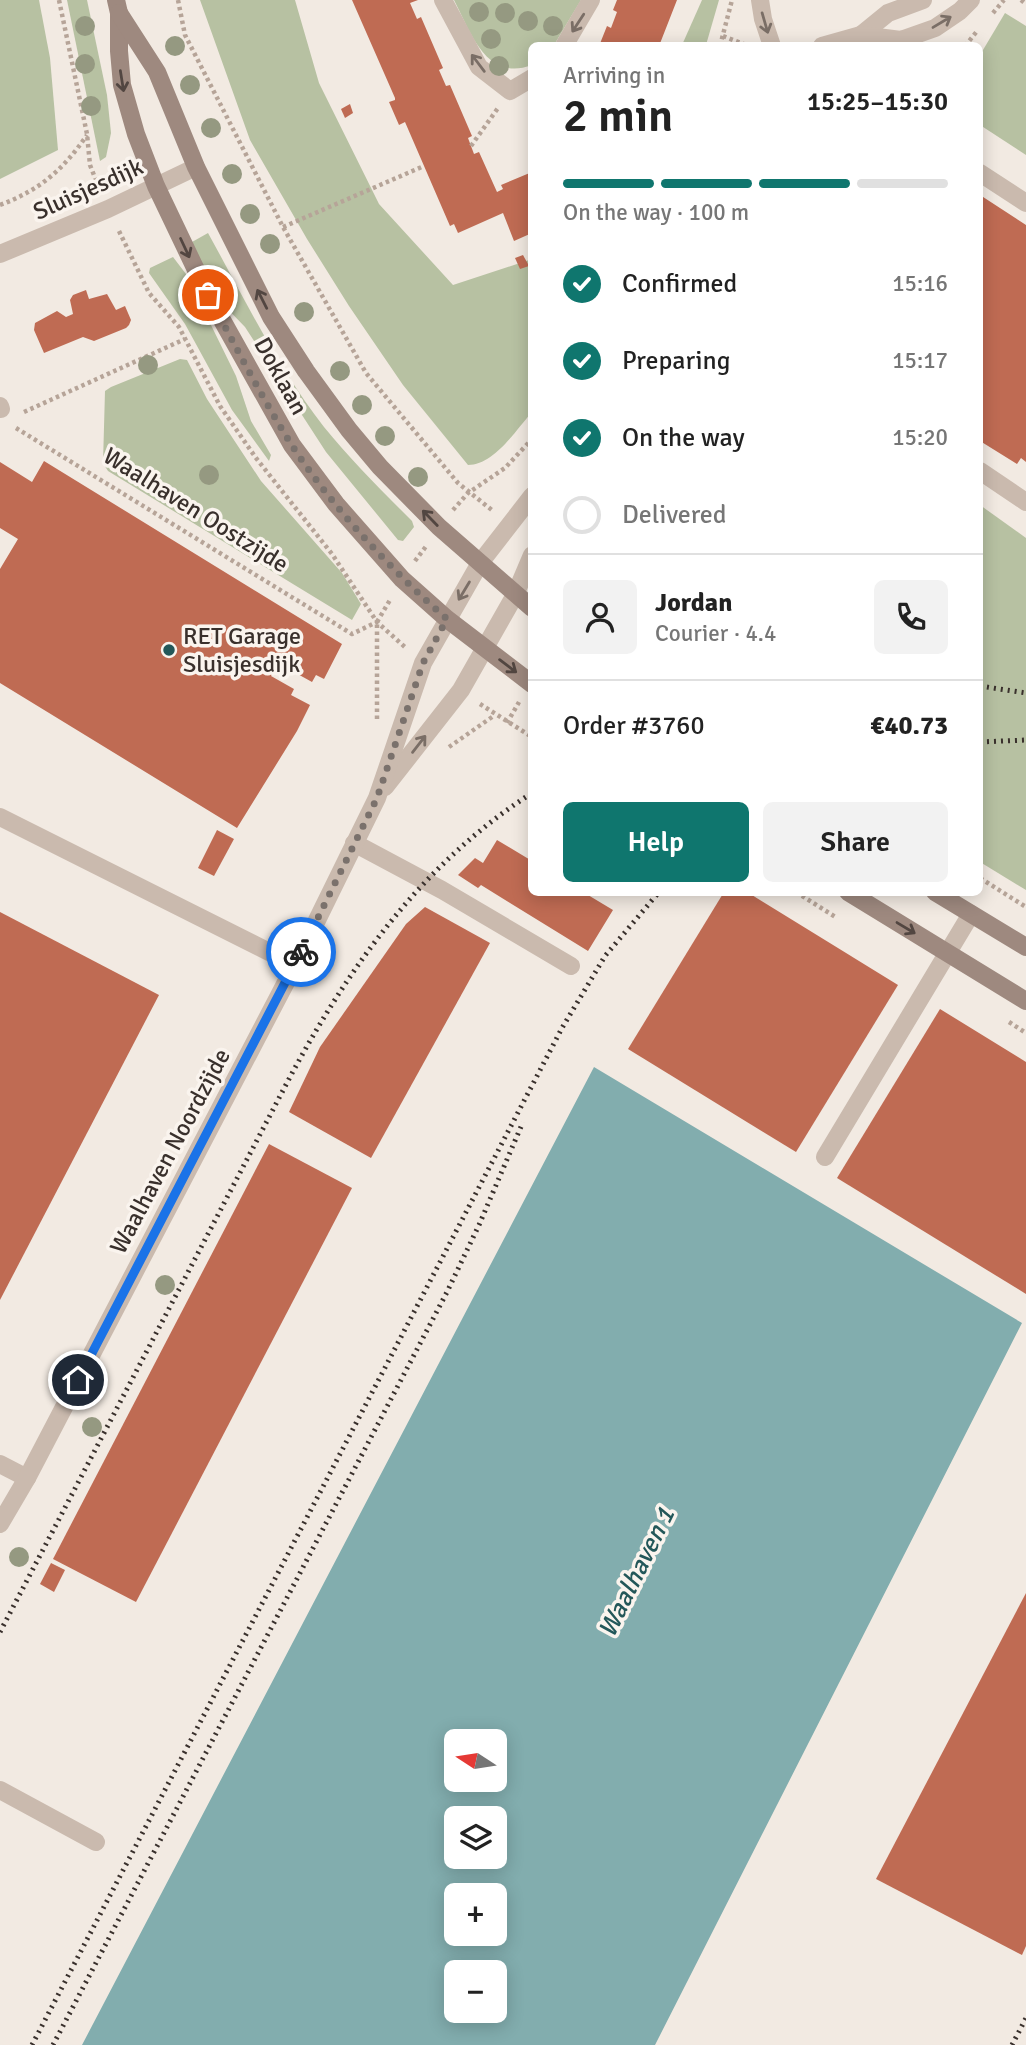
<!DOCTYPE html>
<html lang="en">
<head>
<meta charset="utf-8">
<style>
  :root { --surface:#fff; --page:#f2f2f2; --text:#222; --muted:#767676; --line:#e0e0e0; --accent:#0f766e }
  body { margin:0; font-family:Signika,sans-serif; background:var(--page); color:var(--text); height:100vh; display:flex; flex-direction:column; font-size:26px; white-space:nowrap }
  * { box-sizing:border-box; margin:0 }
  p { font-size:23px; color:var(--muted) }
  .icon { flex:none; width:38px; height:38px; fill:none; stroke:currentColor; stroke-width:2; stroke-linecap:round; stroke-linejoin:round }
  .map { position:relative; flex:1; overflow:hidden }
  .drawer { position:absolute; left:528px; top:42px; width:455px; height:854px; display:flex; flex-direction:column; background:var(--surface); border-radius:10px; box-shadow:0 4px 18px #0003 }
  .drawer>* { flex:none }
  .needle { width:46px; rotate:282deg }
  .fabs { position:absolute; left:444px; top:1729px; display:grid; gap:14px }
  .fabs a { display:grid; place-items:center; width:63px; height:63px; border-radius:10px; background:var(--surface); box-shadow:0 4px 18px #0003; font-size:35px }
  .pin { position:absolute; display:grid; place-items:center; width:60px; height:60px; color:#fff; margin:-30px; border:4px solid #fff; border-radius:50%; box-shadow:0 2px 7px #0007 }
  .courier { position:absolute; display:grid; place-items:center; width:70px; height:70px; margin:-35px; border:5px solid #1a73e8; border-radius:50%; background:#fff; color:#222; box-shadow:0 2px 9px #0007 }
  .headline em { font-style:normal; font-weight:600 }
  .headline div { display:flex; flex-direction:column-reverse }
  .headline { display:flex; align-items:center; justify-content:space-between; height:119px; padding:0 35px }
  h1 { font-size:46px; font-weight:600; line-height:52px }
  .bar { display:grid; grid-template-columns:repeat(4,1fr); gap:10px 7px; align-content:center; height:84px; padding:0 35px }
  .bar i { height:9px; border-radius:5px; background:var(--line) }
  .bar .current { background:var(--accent) }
  .bar p { grid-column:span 4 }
  .line { display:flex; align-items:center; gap:18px; padding:0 35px; border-top:2px solid var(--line) }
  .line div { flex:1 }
  .round { display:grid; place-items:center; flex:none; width:74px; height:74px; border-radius:10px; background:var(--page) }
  ol { padding:0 35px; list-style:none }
  li { display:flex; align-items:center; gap:21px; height:77px }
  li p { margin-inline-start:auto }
  li .icon { padding:7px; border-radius:50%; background:var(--accent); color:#fff; stroke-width:4 }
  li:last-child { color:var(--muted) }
  li i { width:38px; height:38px; border:4px solid var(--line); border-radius:50% }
  .button { display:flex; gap:14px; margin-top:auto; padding:14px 35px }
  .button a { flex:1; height:80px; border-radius:10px; background:var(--accent); color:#fff; font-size:28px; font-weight:600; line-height:80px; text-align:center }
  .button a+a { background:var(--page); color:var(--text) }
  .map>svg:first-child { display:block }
  .green { fill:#b7c1a2 }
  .water { fill:#82adae; fill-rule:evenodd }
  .building { fill:#bf6b53 }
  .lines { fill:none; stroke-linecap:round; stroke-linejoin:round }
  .path { stroke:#b6a498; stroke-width:4.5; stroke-dasharray:3.5 3.5; stroke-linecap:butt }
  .lane { stroke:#cabaae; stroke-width:18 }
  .street { stroke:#cabaae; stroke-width:18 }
  .secondary { stroke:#9e897f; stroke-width:18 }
  .rail { stroke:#39302c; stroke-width:5; stroke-dasharray:2 5; stroke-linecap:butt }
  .tree { fill:#959981 }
  .oneway { stroke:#7a6e66 }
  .oneway2 { stroke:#524641 }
  .done { stroke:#7a716c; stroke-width:7; stroke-dasharray:0 12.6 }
  .route { stroke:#1a73e8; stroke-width:9 }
  .poi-dot { fill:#235759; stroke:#faf4ee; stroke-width:2.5 }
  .labels { text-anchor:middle; stroke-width:7; stroke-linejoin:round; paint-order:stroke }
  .street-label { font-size:24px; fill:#39302c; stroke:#faf4ee }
  .poi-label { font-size:24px; fill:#39302c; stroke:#faf4ee; text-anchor:start }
  .water-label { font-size:26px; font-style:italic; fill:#235759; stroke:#faf4ee }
</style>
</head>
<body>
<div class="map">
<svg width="1026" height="2045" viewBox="0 0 1026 2045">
  <rect width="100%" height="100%" fill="#f2eae2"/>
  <g class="green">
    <path d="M0 0H39L50 58 58 150 0 179Z"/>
    <path d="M67 0H87L107 95 111 133 106 157 100 161Z"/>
    <path d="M200 0H295L319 83 379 204 453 285 532 259V412C516 430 494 465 468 465L403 385 349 306 307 239 250 140Z"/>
    <path d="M454 0H581L554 45 532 46V65C486 82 471 33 454 0Z"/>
    <path d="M702 0H719L706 45H682Z"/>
    <path d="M1005 13 1026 26V155L980 125V55Z"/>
    <path d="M208 233C244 298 278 368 324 427 351 460 382 491 412 521L414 527 403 541 398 540 326 452 245 327 216 297 192 242Z"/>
    <path d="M173 257 186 274 236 376 251 421 271 455 269 461 232 410 185 324 149 273 150 268Z"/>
    <path d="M180 359 187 360 207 399 261 481 342 573 361 604 352 620 108 471 103 463 105 391 111 387Z"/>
    <path d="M980 505 1026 538V890L980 862Z"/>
  </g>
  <path class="water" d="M594 1067 1022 1323 655 2045H82ZM457 1741H495V1780H457ZM457 1818H495V1857H457ZM457 1895H495V1934H457ZM457 1972H495V2011H457Z"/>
  <g class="building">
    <path d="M352 0H418L410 3 417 19 421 17 443 68 439 70 446 86 450 85 472 136 468 138 474 154 479 152 497 192 503 189 501 185 532 172V233L514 241 503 213 458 233 454 224 450 226 405 122 399 125 389 102 395 100V98Z"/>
    <path d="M617 0H677L659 46H599L607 26 611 28 617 12 613 10Z"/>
    <path d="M350 104 353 113 345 118 341 109Z"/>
    <path d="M980 195 1026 225V462L1021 458 1017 464 980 441Z"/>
    <path d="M523 255 529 266 520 269 515 258Z"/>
    <path d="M86 290 89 299 107 294 116 310 125 306 131 320 129 325 126 328 94 341 83 337 44 353 34 330 35 323 57 311 66 317 73 314 70 300 73 295Z"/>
    <path d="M44 461 342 644 324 679 316 675 312 682 294 672 298 666 281 657 271 676 294 689 291 695 310 705 297 731 237 828 0 683V569L18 539 0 528V462L32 482Z"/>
    <path d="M217 830 234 839 214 876 198 868Z"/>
    <path d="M497 840 532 861V892H583L613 910 588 951 481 885 478 888 458 875 475 858 483 863Z"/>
    <path d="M724 892H747L898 985 796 1152 628 1049Z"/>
    <path d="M425 907 490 943 371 1158 289 1112 320 1047 406 924Z"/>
    <path d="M0 912 159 995 0 1300Z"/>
    <path d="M940 1009 1026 1062V1294L837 1178Z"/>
    <path d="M269 1144 352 1188 136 1602 53 1559Z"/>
    <path d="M51 1563 65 1570 54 1592 40 1584Z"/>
    <path d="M1026 1593V1946L1022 1955 876 1879Z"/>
  </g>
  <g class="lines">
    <g class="path">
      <path d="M59 0 87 134 90 165 99 188"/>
      <path d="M178 0 185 35 283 227 366 373 458 483 493 511"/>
      <path d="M1021 0 1026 4"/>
      <path d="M993 13 1004 0"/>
      <path d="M723 36 746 45"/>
      <path d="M720 46 732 0"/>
      <path d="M965 46 978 30"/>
      <path d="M471 146 498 108"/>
      <path d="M0 205C40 190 63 170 87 135"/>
      <path d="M283 227 424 166"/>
      <path d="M119 231 149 293 179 327 220 406 256 458 332 554 377 622 406 648"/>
      <path d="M24 412 185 339"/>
      <path d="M16 428 352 634 377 622"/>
      <path d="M453 510 468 493 505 468 532 439"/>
      <path d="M415 561 427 545"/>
      <path d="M377 622 390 600"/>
      <path d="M480 704 532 737"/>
      <path d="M377 719V623"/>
      <path d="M507 723 519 702"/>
      <path d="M449 747 495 715"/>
      <path d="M980 878 1026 907"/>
      <path d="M796 892 837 918"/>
      <path d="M1009 1022 1026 1033"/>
    </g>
    <g class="lane">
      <path d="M0 817 295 965"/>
      <path d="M354 843 442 890 571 966"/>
      <path d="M825 1157 971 914"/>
      <path d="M0 1464 27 1478"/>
      <path d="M0 1790 96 1842"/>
    </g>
    <g class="street">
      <path d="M443 0 479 67 510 91 532 78"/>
      <path d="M760 0 763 19 772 46"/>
      <path d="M861 35 888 13 923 0"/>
      <path d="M564 46 591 0"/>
      <path d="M822 46 861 35 901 40 935 28 960 11 971 0"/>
      <path d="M980 173 1026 203"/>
      <path d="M0 254 108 209 196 167"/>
      <path d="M0 406 1 409"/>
      <path d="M980 471 1026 502"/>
      <path d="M385 787 461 690 515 595 532 555"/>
      <path d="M0 1524 27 1478 295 965 377 798 423 663 480 563 532 496"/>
    </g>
    <g class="secondary">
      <path d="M116 0 119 13V51L122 85 136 134 156 186 208 295 292 445 336 504 402 579 447 619 532 684"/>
      <path d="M119 13 157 72 196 167 271 317 306 371 349 430 380 467 439 527 532 608"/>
      <path d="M848 892 1026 1001"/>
      <path d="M935 892 1026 947"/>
    </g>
    <g class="rail">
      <path d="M980 686 1026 693"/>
      <path d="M980 742 1026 740"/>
      <path d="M0 1632 290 1077C350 965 424 862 532 793"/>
      <path d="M32 2045 562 1028 605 956 659 892"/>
      <path d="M53 2045 447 1292 479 1225 523 1122"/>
      <path d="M1012 2045 1026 2018"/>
    </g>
  </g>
  <g class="tree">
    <circle cx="479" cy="12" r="10"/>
    <circle cx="505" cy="13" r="10"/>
    <circle cx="528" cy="21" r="10"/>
    <circle cx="85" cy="26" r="10"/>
    <circle cx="553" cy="26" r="10"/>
    <circle cx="491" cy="39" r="10"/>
    <circle cx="175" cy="46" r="10"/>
    <circle cx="85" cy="64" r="10"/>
    <circle cx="499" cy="66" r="10"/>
    <circle cx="190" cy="85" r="10"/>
    <circle cx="91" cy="106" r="10"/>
    <circle cx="211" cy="128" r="10"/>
    <circle cx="232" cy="174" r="10"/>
    <circle cx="250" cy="214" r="10"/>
    <circle cx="270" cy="244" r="10"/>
    <circle cx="304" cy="312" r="10"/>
    <circle cx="148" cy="365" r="10"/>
    <circle cx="340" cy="371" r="10"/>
    <circle cx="362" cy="405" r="10"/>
    <circle cx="385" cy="436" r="10"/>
    <circle cx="209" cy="475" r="10"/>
    <circle cx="418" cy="477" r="10"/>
    <circle cx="165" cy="1285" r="10"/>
    <circle cx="92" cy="1427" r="10"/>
    <circle cx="19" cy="1557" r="10"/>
  </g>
  <defs><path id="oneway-shaft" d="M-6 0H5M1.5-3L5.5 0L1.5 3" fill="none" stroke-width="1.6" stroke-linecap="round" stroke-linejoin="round" transform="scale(1.75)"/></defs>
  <g class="oneway">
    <use href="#oneway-shaft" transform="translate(942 22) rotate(-31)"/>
    <use href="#oneway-shaft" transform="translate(578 23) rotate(123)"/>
    <use href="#oneway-shaft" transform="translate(765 23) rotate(74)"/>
    <use href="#oneway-shaft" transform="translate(478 63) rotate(-127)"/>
    <use href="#oneway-shaft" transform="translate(464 591) rotate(121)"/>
    <use href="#oneway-shaft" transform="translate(419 744) rotate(-52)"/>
  </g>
  <g class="oneway2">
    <use href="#oneway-shaft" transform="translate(122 81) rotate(81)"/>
    <use href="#oneway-shaft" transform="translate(185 248) rotate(65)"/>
    <use href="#oneway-shaft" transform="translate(262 299) rotate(-117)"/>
    <use href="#oneway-shaft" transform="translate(430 518) rotate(-134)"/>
    <use href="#oneway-shaft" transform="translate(508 666) rotate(37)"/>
    <use href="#oneway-shaft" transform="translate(906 928) rotate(31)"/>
  </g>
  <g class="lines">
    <path class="done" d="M208 295C235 345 261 396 291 444 332 507 391 570 447 619L423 663 377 798 301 952"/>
    <path class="route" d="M78 1380 301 952"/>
  </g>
  <circle class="poi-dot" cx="169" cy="650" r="7"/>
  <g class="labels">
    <g class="street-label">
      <text transform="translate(88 189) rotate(-24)" y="8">Sluisjesdijk</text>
      <text transform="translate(281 376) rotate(61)" y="8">Doklaan</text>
      <text transform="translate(196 510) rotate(32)" y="8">Waalhaven Oostzijde</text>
      <text transform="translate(170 1151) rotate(-62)" y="8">Waalhaven Noordzijde</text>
    </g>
    <g class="poi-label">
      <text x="183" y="644">RET Garage<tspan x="183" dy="28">Sluisjesdijk</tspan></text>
    </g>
    <g class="water-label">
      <text transform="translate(636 1572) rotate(-64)" y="9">Waalhaven 1</text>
    </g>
  </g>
</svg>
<div class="fabs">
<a><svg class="needle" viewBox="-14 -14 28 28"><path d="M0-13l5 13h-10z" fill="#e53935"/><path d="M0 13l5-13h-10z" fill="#767676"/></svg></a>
<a><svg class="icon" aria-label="layers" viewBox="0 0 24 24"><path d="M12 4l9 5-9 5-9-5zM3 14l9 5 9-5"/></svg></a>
<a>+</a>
<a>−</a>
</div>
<div class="pin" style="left:208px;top:295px;background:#ea580c"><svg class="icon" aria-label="bag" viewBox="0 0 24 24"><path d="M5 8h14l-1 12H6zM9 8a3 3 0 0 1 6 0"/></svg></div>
<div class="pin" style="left:78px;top:1380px;background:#1f2937"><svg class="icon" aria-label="home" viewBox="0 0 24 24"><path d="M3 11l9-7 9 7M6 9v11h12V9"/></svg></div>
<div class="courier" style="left:301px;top:952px"><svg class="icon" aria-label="bike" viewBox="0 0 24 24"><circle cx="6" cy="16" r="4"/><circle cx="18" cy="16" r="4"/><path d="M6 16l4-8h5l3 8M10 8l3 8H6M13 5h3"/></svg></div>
<section class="drawer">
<div class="headline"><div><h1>2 min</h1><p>Arriving in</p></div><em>15:25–15:30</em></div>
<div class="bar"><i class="current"></i><i class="current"></i><i class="current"></i><i></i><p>On the way · 100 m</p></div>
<ol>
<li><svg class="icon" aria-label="check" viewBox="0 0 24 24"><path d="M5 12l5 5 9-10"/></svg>Confirmed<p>15:16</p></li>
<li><svg class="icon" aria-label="check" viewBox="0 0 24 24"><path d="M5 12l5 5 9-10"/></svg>Preparing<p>15:17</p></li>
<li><svg class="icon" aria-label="check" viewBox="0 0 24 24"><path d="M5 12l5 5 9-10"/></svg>On the way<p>15:20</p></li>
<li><i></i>Delivered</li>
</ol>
<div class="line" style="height:126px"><a class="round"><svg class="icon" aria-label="person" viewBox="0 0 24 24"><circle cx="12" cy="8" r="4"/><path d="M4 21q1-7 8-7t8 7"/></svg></a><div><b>Jordan</b><p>Courier · 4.4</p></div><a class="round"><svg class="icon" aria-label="phone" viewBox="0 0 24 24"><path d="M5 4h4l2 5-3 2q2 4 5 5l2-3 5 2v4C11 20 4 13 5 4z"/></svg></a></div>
<div class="line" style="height:91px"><div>Order #3760</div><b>€40.73</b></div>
<div class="button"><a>Help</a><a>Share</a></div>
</section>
</div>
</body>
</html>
